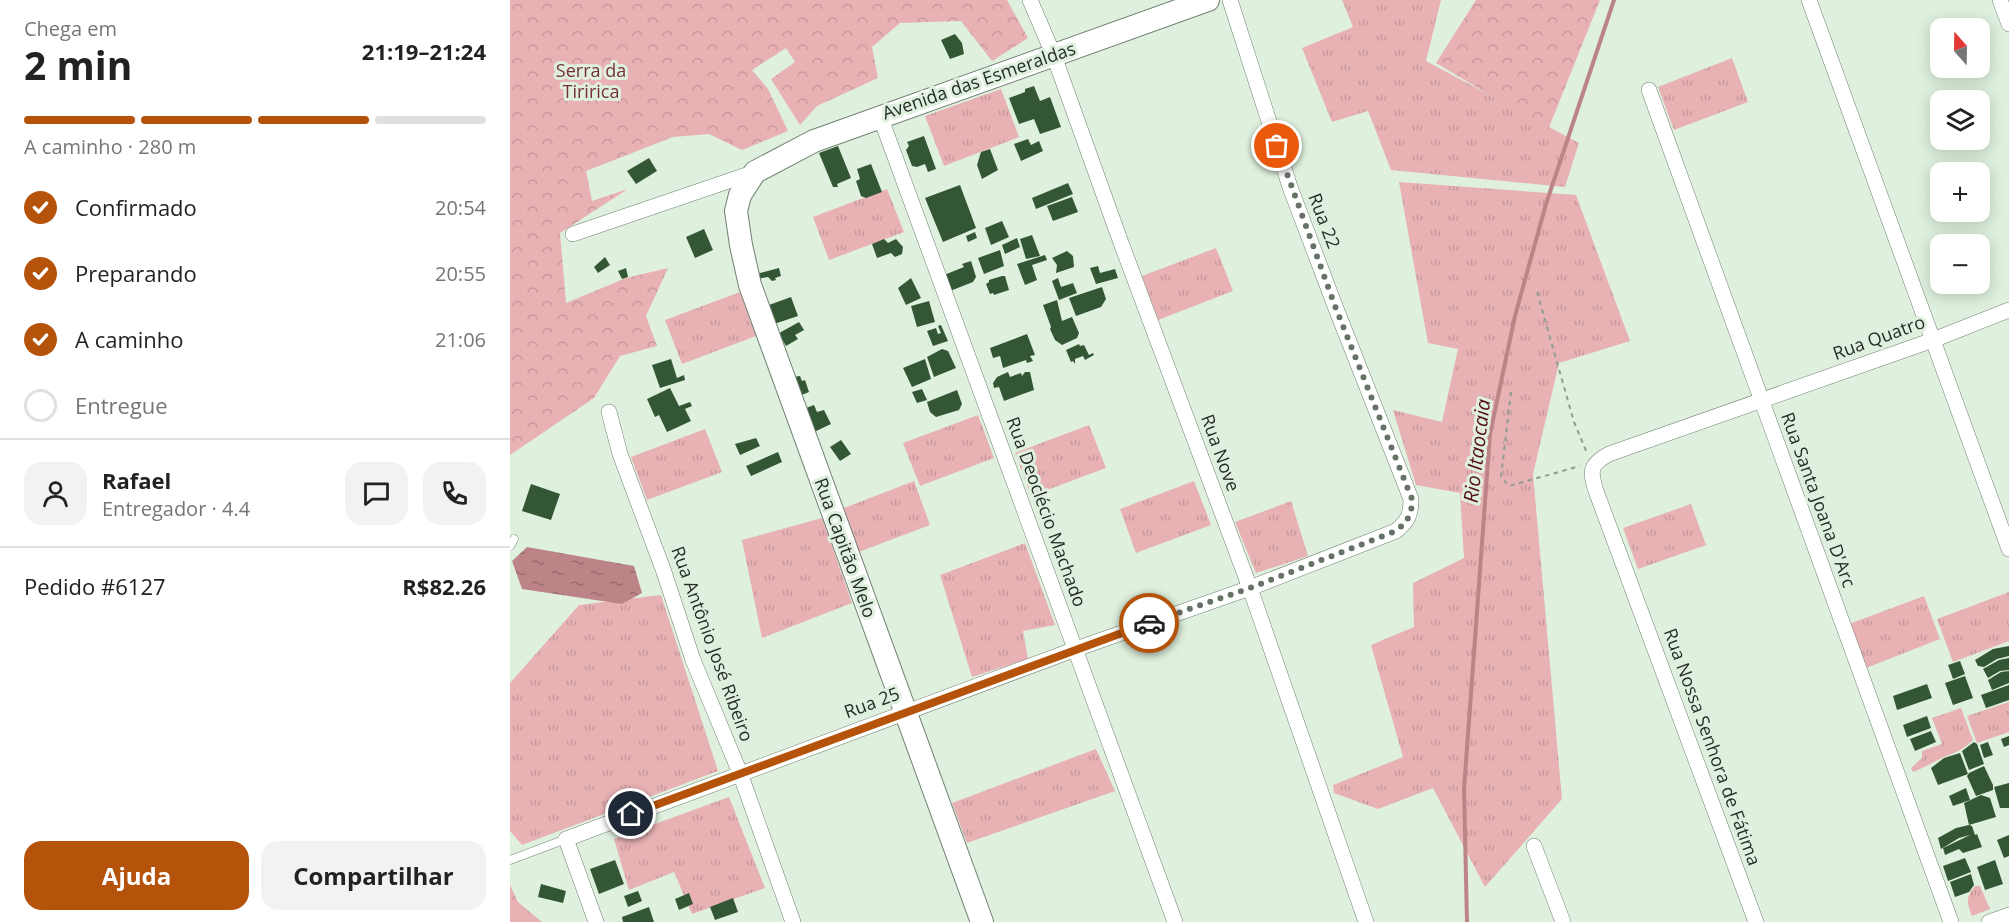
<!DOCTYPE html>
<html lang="pt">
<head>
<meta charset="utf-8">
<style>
  :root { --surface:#fff; --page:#f2f2f2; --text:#222; --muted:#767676; --line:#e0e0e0; --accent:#b45309 }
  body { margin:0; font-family:"Open Sans",sans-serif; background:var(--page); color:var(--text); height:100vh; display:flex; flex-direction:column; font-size:22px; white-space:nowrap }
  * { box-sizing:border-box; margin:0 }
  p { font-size:20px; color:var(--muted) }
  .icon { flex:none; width:33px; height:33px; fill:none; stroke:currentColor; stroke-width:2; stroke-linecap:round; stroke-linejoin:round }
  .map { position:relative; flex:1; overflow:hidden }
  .drawer { display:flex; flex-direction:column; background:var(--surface); width:510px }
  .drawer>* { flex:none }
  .needle { width:39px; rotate:340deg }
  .tools { position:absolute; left:1420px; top:18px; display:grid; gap:12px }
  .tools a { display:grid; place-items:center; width:60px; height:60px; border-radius:12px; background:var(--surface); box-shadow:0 3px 15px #0003; font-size:30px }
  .pin { position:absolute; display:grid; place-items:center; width:51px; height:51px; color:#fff; margin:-26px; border:3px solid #fff; border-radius:50%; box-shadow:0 2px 6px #0007 }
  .courier { position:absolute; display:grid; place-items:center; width:60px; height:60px; margin:-30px; border:4px solid #b45309; border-radius:50%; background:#fff; color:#222; box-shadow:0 2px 8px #0007 }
  .headline em { font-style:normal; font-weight:700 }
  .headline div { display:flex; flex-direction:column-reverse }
  .headline { display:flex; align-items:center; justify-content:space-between; height:102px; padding:0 24px }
  h1 { font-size:39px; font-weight:700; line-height:45px }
  .bar { display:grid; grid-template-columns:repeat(4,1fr); gap:9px 6px; align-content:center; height:72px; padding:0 24px }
  .bar i { height:8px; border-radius:4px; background:var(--line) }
  .bar .selected { background:var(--accent) }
  .bar p { grid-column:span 4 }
  .line { display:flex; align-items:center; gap:15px; padding:0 24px; border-top:2px solid var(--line) }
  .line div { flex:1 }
  .round { display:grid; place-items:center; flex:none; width:63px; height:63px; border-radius:18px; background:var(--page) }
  ol { padding:0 24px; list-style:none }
  li { display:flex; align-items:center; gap:18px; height:66px }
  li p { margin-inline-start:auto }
  li .icon { padding:6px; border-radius:50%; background:var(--accent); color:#fff; stroke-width:4 }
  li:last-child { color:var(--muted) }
  li i { width:33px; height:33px; border:3px solid var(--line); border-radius:50% }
  .action { display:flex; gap:12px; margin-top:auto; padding:12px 24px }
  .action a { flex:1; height:69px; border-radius:18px; background:var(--accent); color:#fff; font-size:24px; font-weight:700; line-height:69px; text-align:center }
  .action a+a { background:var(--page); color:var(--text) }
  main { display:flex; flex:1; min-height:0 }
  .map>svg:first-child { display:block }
  .grass { fill:url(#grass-tufts) }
  .forest { fill:url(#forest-crowns) }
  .water { fill:url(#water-ripples) }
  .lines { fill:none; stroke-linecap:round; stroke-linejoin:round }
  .stream { stroke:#bd8487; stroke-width:4 }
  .building { fill:#335735 }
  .service-casing { stroke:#708171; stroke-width:9 }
  .minor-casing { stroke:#708171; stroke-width:16 }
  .secondary-casing { stroke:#708171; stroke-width:24 }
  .path { stroke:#909d90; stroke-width:2; stroke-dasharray:4.5 4.5; stroke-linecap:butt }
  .service { stroke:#fff; stroke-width:8 }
  .minor { stroke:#fff; stroke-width:15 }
  .secondary { stroke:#fff; stroke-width:22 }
  .done { stroke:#677267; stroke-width:6; stroke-dasharray:0 10.8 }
  .route { stroke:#b45309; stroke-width:8 }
  .labels { text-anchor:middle; stroke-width:6; stroke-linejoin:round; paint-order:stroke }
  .park-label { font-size:18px; fill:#772f38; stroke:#dff1de }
  .street-label { font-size:18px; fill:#262d27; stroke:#dff1de }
  .water-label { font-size:20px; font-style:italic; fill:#56101d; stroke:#dff1de }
</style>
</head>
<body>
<main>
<section class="drawer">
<div class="headline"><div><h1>2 min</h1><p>Chega em</p></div><em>21:19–21:24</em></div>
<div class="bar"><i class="selected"></i><i class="selected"></i><i class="selected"></i><i></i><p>A caminho · 280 m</p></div>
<ol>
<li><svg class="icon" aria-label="check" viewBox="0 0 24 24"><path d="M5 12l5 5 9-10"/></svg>Confirmado<p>20:54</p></li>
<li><svg class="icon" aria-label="check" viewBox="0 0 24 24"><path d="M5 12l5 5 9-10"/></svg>Preparando<p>20:55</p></li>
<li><svg class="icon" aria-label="check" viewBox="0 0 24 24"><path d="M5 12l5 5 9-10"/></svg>A caminho<p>21:06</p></li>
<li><i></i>Entregue</li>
</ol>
<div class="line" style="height:108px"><a class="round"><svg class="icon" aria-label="person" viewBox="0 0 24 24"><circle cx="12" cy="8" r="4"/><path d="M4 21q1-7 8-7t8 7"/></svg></a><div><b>Rafael</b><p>Entregador · 4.4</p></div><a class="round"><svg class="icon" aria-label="chat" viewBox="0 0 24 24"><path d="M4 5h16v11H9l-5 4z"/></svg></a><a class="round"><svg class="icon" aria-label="phone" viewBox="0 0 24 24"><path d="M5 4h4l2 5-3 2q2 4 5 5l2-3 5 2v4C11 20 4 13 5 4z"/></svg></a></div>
<div class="line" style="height:78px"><div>Pedido #6127</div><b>R$82.26</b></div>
<div class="action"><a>Ajuda</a><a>Compartilhar</a></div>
</section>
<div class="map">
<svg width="1499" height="922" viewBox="0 0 1499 922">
  <defs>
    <pattern id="grass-tufts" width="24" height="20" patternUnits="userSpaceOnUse" patternTransform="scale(1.5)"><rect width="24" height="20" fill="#e8b2b4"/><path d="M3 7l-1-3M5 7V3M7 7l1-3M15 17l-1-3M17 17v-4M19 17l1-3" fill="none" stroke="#c7999b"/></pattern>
    <pattern id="forest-crowns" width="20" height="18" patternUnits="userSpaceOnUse" patternTransform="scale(1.5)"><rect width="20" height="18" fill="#e8b2b4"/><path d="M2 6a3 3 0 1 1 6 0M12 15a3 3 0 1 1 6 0" fill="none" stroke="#c7999b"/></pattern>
    <pattern id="water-ripples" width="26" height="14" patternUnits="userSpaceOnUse" patternTransform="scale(1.5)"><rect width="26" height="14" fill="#bd8487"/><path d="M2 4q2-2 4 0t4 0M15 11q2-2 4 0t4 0" fill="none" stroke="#996c6e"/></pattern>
  </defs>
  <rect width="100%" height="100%" fill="#dff1de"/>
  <g class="grass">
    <path d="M832 0H931L916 61 1069 143 1055 187 881 170 858 111 822 122 792 48 843 27Z"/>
    <path d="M1222 58 1238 102 1164 130 1148 87Z"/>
    <path d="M491 89 509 137 434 166 415 116Z"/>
    <path d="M889 182 1066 195 1120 341 1049 363 1023 474 1052 799 975 887 923 788 868 809 824 793 823 785 893 757 861 645 904 627 903 583 954 558 950 493 906 485 883 410 932 422 948 349 918 343Z"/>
    <path d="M377 189 394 232 319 260 303 217Z"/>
    <path d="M706 248 723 291 648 320 632 276Z"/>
    <path d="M230 292 246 336 172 364 155 320Z"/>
    <path d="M468 415 484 458 410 486 393 443Z"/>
    <path d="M579 425 596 468 521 496 505 453Z"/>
    <path d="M195 429 212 472 137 500 121 457Z"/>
    <path d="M404 481 420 525 346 553 329 510Z"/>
    <path d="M684 481 701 525 626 553 610 509Z"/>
    <path d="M781 501 798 556 746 573 725 522Z"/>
    <path d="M1181 504 1196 545 1128 569 1113 528Z"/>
    <path d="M312 518 342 603 252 638 232 540Z"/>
    <path d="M515 543 545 625 513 631 518 659 462 677 430 575Z"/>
    <path d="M1499 592V641L1443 662 1427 619Z"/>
    <path d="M151 595 208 771 12 845 0 831V683L69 605Z"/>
    <path d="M1414 596 1430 639 1356 668 1339 624Z"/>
    <path d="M1499 702V732L1467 743 1457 716Z"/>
    <path d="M1451 708 1463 740C1452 750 1447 752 1434 757 1423 762 1414 768 1403 772L1401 768 1412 758V751L1432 744 1422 718Z"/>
    <path d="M586 749 605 791 457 843 442 803Z"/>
    <path d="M219 797 255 888 182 914 164 872 119 890 104 839Z"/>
    <path d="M1465 886H1470L1480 909 1462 916C1457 903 1455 898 1465 886Z"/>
  </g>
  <g class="forest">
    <path d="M0 0H497L518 38 482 61 451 21 390 23 362 47 368 78 307 106 290 125 261 79 285 62 276 48 242 70 258 89 278 131 232 150 199 134 163 137 76 171 82 201 118 189 50 233 56 303 116 278 158 268 136 316 147 346 110 356 84 398 0 455Z"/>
    <path d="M966 0H1090L1038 130 926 63Z"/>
    <path d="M0 885 8 902 32 922H0Z"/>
  </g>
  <path class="water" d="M17 547 124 566 132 593 112 604 12 589 2 561Z"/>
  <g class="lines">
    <path class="stream" d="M957 922 954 789 980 434 1005 316 1036 204 1104 0"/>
  </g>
  <g class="building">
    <path d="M445 34 452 43 454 54 440 59 431 40Z"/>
    <path d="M524 86 530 101 540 97 551 127 530 134 524 119 509 124 499 98 515 92V89Z"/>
    <path d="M414 136 426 169 418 172 415 164 407 167 402 166 396 150 399 146 397 142Z"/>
    <path d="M518 139 521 145 529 141 533 151 511 161 504 144Z"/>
    <path d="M328 146 341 178 327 184 328 187H323L309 153Z"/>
    <path d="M480 149 488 170 472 179 467 165 471 152Z"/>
    <path d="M139 158 147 171 126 184 117 171Z"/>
    <path d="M361 164 372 192 356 198 351 196 346 181 350 179 347 169Z"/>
    <path d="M558 183 563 194 526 209 522 198Z"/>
    <path d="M450 185 466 228 433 242 415 198Z"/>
    <path d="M562 197 568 212 543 221 537 206Z"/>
    <path d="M492 221 499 237 481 245 475 228Z"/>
    <path d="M194 229 203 250 185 258 176 237Z"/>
    <path d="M465 232 467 238 458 242 456 236Z"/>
    <path d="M522 235 530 256 516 259 510 239Z"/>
    <path d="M507 238 510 247 495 254 492 245Z"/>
    <path d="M374 239 378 243 386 239 393 247 392 254 385 257 381 253 367 258 362 244Z"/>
    <path d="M490 250 494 266 474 274 468 258Z"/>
    <path d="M557 251 563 256 564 267 546 273 547 265 542 258Z"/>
    <path d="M535 255 537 260 522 265 527 280 515 285 507 264Z"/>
    <path d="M95 257 100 265 88 273 84 267Z"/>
    <path d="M461 261 466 277 463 282 440 291 434 275 454 267 452 264Z"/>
    <path d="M588 266 590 273 605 269 608 278 586 284 580 268Z"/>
    <path d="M116 268 118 277 112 279 108 271Z"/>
    <path d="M269 268 271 276 265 278 266 280 262 281 258 277 247 279 246 274Z"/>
    <path d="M492 276H495L499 290 484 295 483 293 480 294 476 284 479 282V280Z"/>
    <path d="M401 278 411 298 396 305 388 288Z"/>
    <path d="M548 278 551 287 563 283 567 293 549 300 542 281Z"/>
    <path d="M592 287 596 299 591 307 566 316 559 298Z"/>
    <path d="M281 297 288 316 264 324 259 305Z"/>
    <path d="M547 300 552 321 562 317 569 333 567 338 552 345 545 340 540 329 541 327 533 305Z"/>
    <path d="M419 301 425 322 407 327 401 306Z"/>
    <path d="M289 322 294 330 285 335 288 339 276 346 269 334 271 332Z"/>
    <path d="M431 325 438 341 423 346 417 331 426 328 428 334 431 333 428 326Z"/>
    <path d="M517 334 525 355 520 356 523 361 517 363 516 360 493 368 490 356 483 358 480 348Z"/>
    <path d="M569 344 570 346 574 345 579 355 583 353 584 355 575 360 573 356 565 359V364L563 361 561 362 556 350Z"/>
    <path d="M432 349 438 351 446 368 424 377 417 357Z"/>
    <path d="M161 359 167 378 174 375 175 380 150 388 142 365Z"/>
    <path d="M415 359 421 379 402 387 393 368Z"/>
    <path d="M498 372 500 377 511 373 512 376 515 372H520L524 390 494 401 489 387 484 388 483 383 487 377Z"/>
    <path d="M290 376 292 381 295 380 299 392 284 398 283 377Z"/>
    <path d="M160 388 169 406 180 402 182 406 175 409 181 421 157 432 149 415 145 417 137 399Z"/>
    <path d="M412 389 417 400 407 403 402 392Z"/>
    <path d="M447 390 452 404 449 410 426 417 420 412 417 402Z"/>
    <path d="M304 405 307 412 314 410 321 424 302 433 296 408Z"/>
    <path d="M246 438 250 446 230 455 225 444Z"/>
    <path d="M331 440 341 454 330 461 320 447Z"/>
    <path d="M268 452 272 462 241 476 236 466Z"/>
    <path d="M21 484 50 494 41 520 12 511Z"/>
    <path d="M1499 646V656L1487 659 1474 667 1468 666 1465 660 1483 649Z"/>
    <path d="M1499 658V670L1490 671 1478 678 1473 669 1489 660Z"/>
    <path d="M1450 661 1455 674 1443 679 1438 665Z"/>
    <path d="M1499 671V683L1482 690 1478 680 1491 672Z"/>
    <path d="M1455 676 1463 698 1443 705 1435 683Z"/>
    <path d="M1417 684 1422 698 1387 710 1383 696Z"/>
    <path d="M1499 685V700L1476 708 1471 695Z"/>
    <path d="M1417 716 1421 728 1397 737 1393 725Z"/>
    <path d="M1421 731 1426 742 1405 751 1400 739Z"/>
    <path d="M1499 736V745L1494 747 1491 739Z"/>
    <path d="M1464 742 1467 744 1474 764 1459 770 1452 751Z"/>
    <path d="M1478 742 1483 755 1474 758 1470 745Z"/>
    <path d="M1450 753 1458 774 1428 785 1421 768 1434 758Z"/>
    <path d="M1474 766 1483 785V790L1466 796 1457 776 1459 773Z"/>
    <path d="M1499 783V808H1490L1484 787Z"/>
    <path d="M1456 788 1460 800 1443 806 1439 796Z"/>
    <path d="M1471 795 1480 798 1486 817 1459 825 1462 826 1465 835 1467 834 1472 847 1453 853 1449 849 1435 855 1433 848 1460 835 1449 838 1431 849 1428 838 1446 828 1459 825 1454 803Z"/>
    <path d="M1499 835V856L1494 858 1487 840Z"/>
    <path d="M1455 858 1461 872 1438 881 1433 866Z"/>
    <path d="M105 860 114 884 89 894 80 869Z"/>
    <path d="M1485 860 1493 884 1475 890 1467 867Z"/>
    <path d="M1461 874 1464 885 1459 892 1445 897 1440 882Z"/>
    <path d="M31 884 56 891 53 903 28 897Z"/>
    <path d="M128 891 132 901 118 907 114 896Z"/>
    <path d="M179 893 183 904 169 910 165 899Z"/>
    <path d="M223 898 228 912 205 920 200 907Z"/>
    <path d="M139 907 144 922H113L112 917Z"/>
  </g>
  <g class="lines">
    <g class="service-casing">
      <g id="service">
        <path d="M0 546 4 539"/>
        <path d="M0 860 56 839"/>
      </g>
    </g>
    <g class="minor-casing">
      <g id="minor">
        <path d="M520 0 544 56 610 240 740 588 856 922"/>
        <path d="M1299 0 1499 549"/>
        <path d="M1490 0 1499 24"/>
        <path d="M1139 90 1441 922"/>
        <path d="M370 116 665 922"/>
        <path d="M63 234 245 172"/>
        <path d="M99 412 110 454 154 572 183 660 230 773 283 922"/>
        <path d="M1024 846 1053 922"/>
        <path d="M86 922 56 839 566 649 740 588 886 531C898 521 901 515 901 499L825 306 780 187 720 0"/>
        <path d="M1246 922 1086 491C1080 471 1079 465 1099 454L1423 340 1499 310"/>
        <path d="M1479 922 1499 915"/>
      </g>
    </g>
    <g class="secondary-casing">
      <path id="secondary" d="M472 922 240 285 231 245 226 211 230 195 245 172 304 141 698 0"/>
    </g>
    <g class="path">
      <path d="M1027 292 1064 422 1077 453"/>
      <path d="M1001 392 991 477 999 486 1070 466"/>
    </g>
    <use href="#service" class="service"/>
    <use href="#minor" class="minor"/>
    <use href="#secondary" class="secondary"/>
  </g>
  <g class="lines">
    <path class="done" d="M639 623 740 588 886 531C898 521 902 515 902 499L825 306 767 146"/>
    <path class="route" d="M121 814 639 623"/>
  </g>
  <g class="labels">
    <g class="park-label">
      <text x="81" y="77">Serra da<tspan x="81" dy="21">Tiririca</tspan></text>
    </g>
    <g class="street-label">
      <text transform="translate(469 81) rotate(-19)" y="6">Avenida das Esmeraldas</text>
      <text transform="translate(814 221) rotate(69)" y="6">Rua 22</text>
      <text transform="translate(1369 338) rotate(-20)" y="6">Rua Quatro</text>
      <text transform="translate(710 453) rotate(70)" y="6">Rua Nove</text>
      <text transform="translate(1308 500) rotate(70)" y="6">Rua Santa Joana D'Arc</text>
      <text transform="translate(536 512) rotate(70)" y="6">Rua Deoclécio Machado</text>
      <text transform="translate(335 548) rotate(70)" y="6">Rua Capitão Melo</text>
      <text transform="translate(202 644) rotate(70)" y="6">Rua Antônio José Ribeiro</text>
      <text transform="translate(362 703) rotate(-20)" y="6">Rua 25</text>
      <text transform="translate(1202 747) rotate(70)" y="6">Rua Nossa Senhora de Fátima</text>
    </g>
    <g class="water-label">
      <text transform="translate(967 451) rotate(-83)" y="7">Rio Itaocaia</text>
    </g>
  </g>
</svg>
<div class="tools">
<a><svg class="needle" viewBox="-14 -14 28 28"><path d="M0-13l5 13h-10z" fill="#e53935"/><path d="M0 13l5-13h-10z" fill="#767676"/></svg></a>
<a><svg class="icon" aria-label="layers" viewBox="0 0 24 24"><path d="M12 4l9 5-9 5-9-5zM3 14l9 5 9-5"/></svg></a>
<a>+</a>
<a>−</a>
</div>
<div class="pin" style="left:767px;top:146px;background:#ea580c"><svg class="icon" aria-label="bag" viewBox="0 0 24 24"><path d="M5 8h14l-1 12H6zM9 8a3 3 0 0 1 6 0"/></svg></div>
<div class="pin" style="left:121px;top:814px;background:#1f2937"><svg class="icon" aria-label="home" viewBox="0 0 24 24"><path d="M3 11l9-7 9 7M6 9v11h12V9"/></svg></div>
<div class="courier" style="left:639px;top:623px"><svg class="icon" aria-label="car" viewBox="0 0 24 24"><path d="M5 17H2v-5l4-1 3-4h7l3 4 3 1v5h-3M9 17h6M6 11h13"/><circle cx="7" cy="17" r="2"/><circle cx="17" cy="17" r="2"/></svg></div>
</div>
</main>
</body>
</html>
